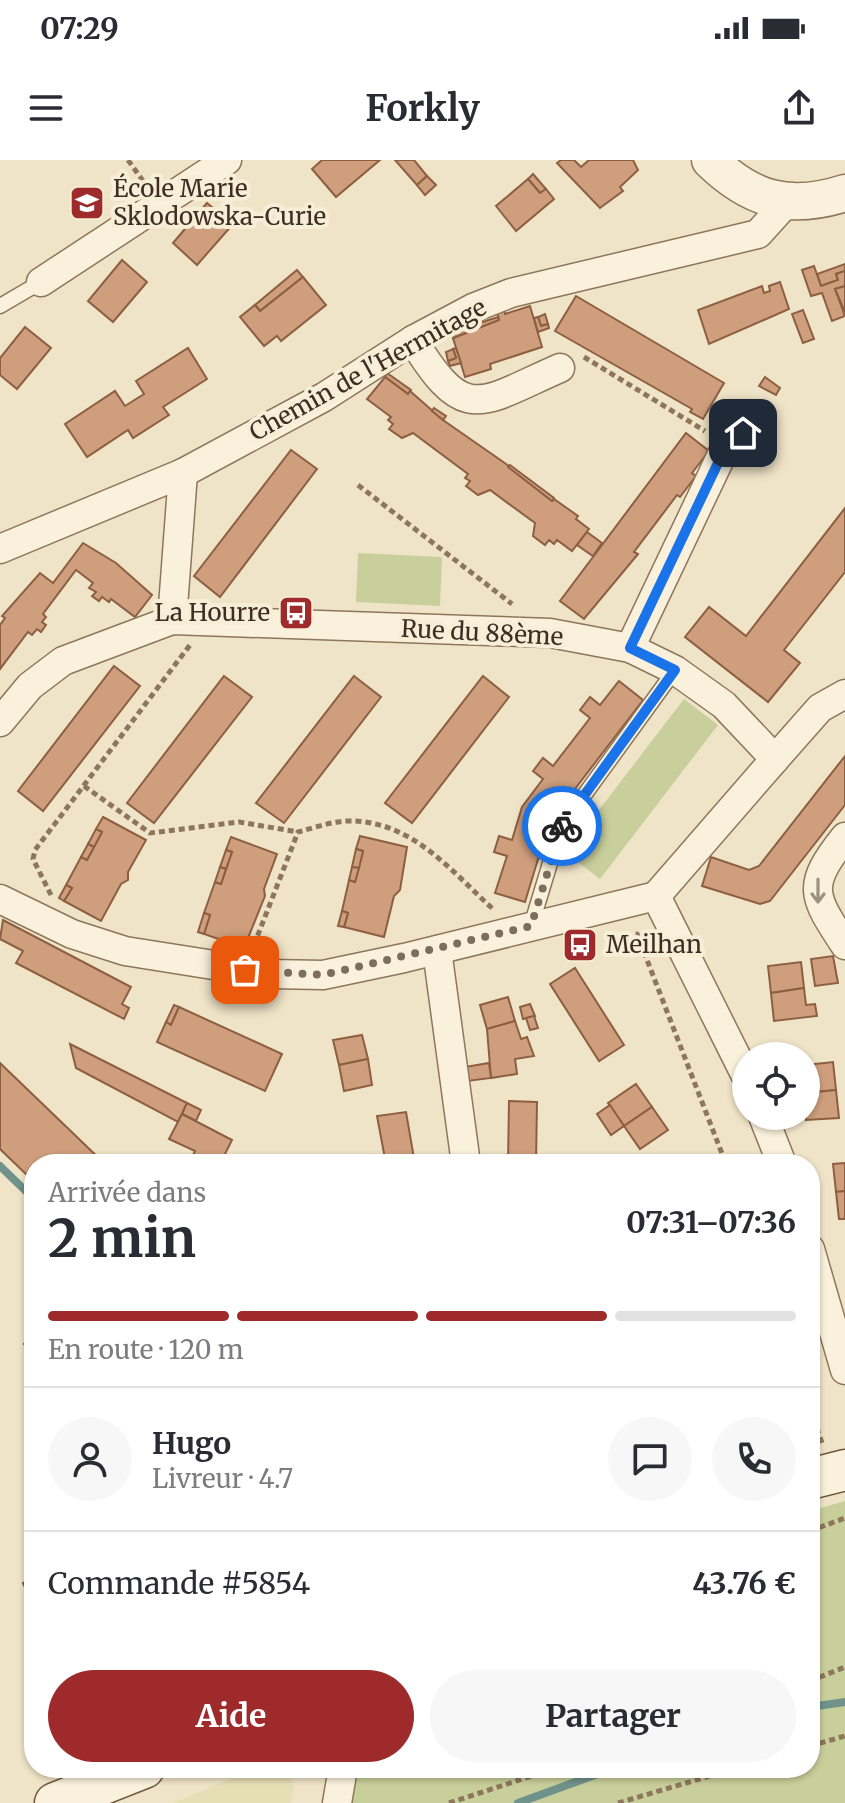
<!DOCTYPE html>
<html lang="fr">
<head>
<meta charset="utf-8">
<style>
  :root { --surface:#fff; --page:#f7f7f7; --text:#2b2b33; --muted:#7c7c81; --line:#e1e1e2; --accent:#9e2a2b }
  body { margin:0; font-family:Merriweather,serif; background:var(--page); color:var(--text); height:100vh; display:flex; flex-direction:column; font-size:30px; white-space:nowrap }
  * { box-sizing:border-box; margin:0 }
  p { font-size:26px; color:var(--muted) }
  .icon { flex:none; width:44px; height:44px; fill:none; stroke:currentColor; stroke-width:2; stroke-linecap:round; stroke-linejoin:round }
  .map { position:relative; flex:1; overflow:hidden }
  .panel { position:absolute; left:24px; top:994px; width:796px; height:624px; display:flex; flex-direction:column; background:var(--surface); border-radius:32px; box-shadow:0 2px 6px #0004 }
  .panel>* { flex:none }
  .tools { position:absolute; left:732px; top:882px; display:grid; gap:16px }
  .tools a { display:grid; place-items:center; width:88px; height:88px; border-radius:50%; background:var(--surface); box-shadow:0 2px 6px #0004; font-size:40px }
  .pin { position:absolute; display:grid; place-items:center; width:68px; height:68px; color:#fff; margin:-34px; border-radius:16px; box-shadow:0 4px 12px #0006 }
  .courier { position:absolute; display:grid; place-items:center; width:80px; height:80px; margin:-40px; border:6px solid #1a73e8; border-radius:50%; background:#fff; color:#222; box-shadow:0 2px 10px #0007 }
  .overview em { font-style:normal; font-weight:700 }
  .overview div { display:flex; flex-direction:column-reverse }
  .overview { display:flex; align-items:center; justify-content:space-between; height:136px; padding:0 24px }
  h1 { font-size:52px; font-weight:700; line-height:60px }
  .bar { display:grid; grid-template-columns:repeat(4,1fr); gap:12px 8px; align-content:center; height:96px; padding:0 24px }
  .bar i { height:10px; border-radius:6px; background:var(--line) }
  .bar .active { background:var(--accent) }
  .bar p { grid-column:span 4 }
  .line { display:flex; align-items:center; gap:20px; padding:0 24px; border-top:2px solid var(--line) }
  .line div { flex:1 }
  .round { display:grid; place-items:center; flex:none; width:84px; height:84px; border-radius:42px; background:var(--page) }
  .button { display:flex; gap:16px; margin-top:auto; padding:16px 24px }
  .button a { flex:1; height:92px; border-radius:48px; background:var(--accent); color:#fff; font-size:32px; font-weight:700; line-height:92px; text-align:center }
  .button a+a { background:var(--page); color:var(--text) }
  .status { display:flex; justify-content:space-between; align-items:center; height:56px; padding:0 40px; background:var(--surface); direction:ltr }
  .status svg { height:22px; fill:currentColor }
  header { display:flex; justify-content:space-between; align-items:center; height:104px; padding:0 24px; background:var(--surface); font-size:36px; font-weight:700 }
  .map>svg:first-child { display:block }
  .farmland { fill:#e6deb5 }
  .green { fill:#c9cf9b }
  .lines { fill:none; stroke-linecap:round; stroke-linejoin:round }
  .stream { stroke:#6f938a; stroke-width:8 }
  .building { fill:#cf9f7d; stroke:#8d5f41; stroke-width:2 }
  .service-casing { stroke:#8d765c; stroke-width:17 }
  .minor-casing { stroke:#8d765c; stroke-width:31 }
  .tertiary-casing { stroke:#8d765c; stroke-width:39 }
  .secondary-casing { stroke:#6f573f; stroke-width:43 }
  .path { stroke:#8d765c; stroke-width:5; stroke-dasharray:6 4; stroke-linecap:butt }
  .service { stroke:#faf1dc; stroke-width:14 }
  .minor { stroke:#faf1dc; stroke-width:28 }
  .tertiary { stroke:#faf1dc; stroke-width:36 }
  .secondary { stroke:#faf1dc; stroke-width:40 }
  .oneway { stroke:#9c907e }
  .done { stroke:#7c6e5b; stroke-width:8; stroke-dasharray:0 14.4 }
  .route { stroke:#1a73e8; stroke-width:10 }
  .labels { text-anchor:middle; stroke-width:8; stroke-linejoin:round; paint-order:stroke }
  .poi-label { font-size:24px; fill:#3d2e20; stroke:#f7eed8; text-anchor:start }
  .street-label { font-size:24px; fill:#3d2e20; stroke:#f7eed8 }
</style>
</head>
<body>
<div class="status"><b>07:29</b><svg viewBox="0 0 49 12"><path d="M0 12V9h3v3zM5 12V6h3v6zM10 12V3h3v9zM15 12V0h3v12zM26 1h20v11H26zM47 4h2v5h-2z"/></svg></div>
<header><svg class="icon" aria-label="menu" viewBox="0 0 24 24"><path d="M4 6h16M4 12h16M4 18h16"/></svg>Forkly<svg class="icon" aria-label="share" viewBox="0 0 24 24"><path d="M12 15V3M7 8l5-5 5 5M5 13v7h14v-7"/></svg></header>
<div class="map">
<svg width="845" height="1643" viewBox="0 0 845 1643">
  <rect width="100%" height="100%" fill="#f0e4c8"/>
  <path class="farmland" d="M256 1608H289L294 1628 291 1643H173Z"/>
  <g class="green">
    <path d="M358 393 442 397 440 446 356 442Z"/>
    <path d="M684 539 718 565 600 719 566 693Z"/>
    <path d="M845 1341V1643H346L351 1608H810V1351Z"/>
  </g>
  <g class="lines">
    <g class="stream">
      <path d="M0 1006 34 1039"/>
      <path d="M810 1547 845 1542"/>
      <path d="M518 1643 614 1608"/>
    </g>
  </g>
  <g class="building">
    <path d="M322 0H380L336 37 312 9Z"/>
    <path d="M395 0H414L427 16 417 25Z"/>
    <path d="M561 0H574L581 7 589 0H633L638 10 620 27 623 31 600 48 557 3Z"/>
    <path d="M533 14 546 29 540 33 528 19Z"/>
    <path d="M427 16 436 25 425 35 417 25Z"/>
    <path d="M528 19 540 33 546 29 554 39 516 71 496 46Z"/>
    <path d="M207 43 233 64 197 105 173 83Z"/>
    <path d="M122 100 147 122 113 162 88 141Z"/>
    <path d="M845 104V111L836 114 838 120 821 126 817 114Z"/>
    <path d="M814 106 821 126 838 120 836 114 845 111V126L835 129 845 156 832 161 822 133 811 136 802 110Z"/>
    <path d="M297 110 303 117 260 151 255 145Z"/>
    <path d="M303 117 326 145 281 181 277 176 264 186 240 157 255 145 260 151Z"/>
    <path d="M780 122 789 149 709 184 698 150 762 126 764 133 770 131 769 126Z"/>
    <path d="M845 126V152L835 129Z"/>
    <path d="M576 136 724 223 703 259 690 252 692 249 555 171Z"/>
    <path d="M530 146 542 187 490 204 491 209 465 217 453 178 499 160 497 152 504 149 505 154Z"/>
    <path d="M803 150 814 179 803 183 792 154Z"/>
    <path d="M545 154 548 164 541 166 538 157Z"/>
    <path d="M498 157 499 160 453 178 452 172Z"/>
    <path d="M538 157 541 166 548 164 549 168 538 172 534 158Z"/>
    <path d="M25 167 51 188 17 229 0 215V198Z"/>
    <path d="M188 188 207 219 163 247 169 255 133 278 128 270 87 297 65 264 115 231 125 246 144 234 136 221Z"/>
    <path d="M456 188 461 203 450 206 448 201 456 198 453 189Z"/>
    <path d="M453 189 456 198 448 201 446 192Z"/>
    <path d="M387 213 411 230 408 234 385 217Z"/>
    <path d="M385 217 408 234 410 231 443 260 509 306 552 341 554 339 578 356 576 359 589 369 572 391 557 380 554 384 549 380 545 385 533 376 535 363 490 330 478 335 466 326 470 321 465 318 468 314 413 273 402 278 389 269 393 264 388 260 391 257 367 239Z"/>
    <path d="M765 217 780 228 776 235 759 226Z"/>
    <path d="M434 248 446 256 443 260 432 251Z"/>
    <path d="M686 273 709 291 692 313 696 316 680 337 677 335 634 392 638 394 584 459 560 441Z"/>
    <path d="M291 290 317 309 220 437 194 416Z"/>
    <path d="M510 305 554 338 552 341 508 307Z"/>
    <path d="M845 348V412L784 490 800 503 768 542 685 477 709 447 746 476Z"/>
    <path d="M587 372 602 383 593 396 577 385Z"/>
    <path d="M83 383 116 403 152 435 135 457 111 439 109 442 102 437 99 441 92 436 96 432 89 428 93 423 76 410 43 454 46 457 42 462 46 465 41 472 37 469 32 475 28 472 0 509V465L5 458 2 456 40 413 53 423Z"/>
    <path d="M114 506 140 526 43 651 18 631Z"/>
    <path d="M224 516 252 537 154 663 127 643Z"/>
    <path d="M354 516 381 537 284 663 256 643Z"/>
    <path d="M483 516 509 537 412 663 385 643Z"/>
    <path d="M619 521 643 540 549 663 525 742 495 733 507 696 494 692 499 676 512 680 522 647 543 619 533 611 543 598 553 606 590 558 580 550 590 537 600 545Z"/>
    <path d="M845 596V645L770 741 760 744 702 726 711 697 749 710 759 706Z"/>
    <path d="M103 657 146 680 128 712V720L121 724 101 761 64 741 72 728 66 725 81 697 87 700 102 672 96 669Z"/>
    <path d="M96 669 102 672 94 687 88 684Z"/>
    <path d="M360 676 407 687 400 730 394 736 384 777 344 767 348 753 342 751 349 720 355 722 363 691 356 689Z"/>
    <path d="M231 677 277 694 264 729 265 736 244 788 204 774 210 755 204 753 215 722 221 724 232 692 226 690Z"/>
    <path d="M88 684 94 687 87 700 81 697Z"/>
    <path d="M356 689 363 691 359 708 352 707Z"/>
    <path d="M226 690 232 692 226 709 220 707Z"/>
    <path d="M220 707 226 709 221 724 215 722Z"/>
    <path d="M352 707 359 708 355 722 349 720Z"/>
    <path d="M66 725 72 728 64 741 59 738Z"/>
    <path d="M342 751 348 753 344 767 338 766Z"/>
    <path d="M204 753 210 755 204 774 198 772Z"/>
    <path d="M3 760 131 827 122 844 129 848 124 859 16 803 23 791 0 779Z"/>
    <path d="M833 796 838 823 815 826 811 799Z"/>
    <path d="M801 802 804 828 771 833 768 806Z"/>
    <path d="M575 808 624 885 599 901 550 824Z"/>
    <path d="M804 828 806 845 815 844 817 856 774 861 771 833Z"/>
    <path d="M508 837 515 861 487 869 480 845Z"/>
    <path d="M530 844 535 856 523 859 520 847Z"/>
    <path d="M174 845 179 847 171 865 166 862Z"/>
    <path d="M179 847 282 894 265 931 157 882 166 862 171 865Z"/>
    <path d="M534 856 538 868 530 870 526 858Z"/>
    <path d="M515 861 521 879 527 877 534 896 515 899 517 914 491 918 487 869Z"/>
    <path d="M362 875 368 899 339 905 333 880Z"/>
    <path d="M70 884 187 943 178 962 76 908Z"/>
    <path d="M368 899 372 925 344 931 339 905Z"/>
    <path d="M833 902 836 930 806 933V905Z"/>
    <path d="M0 903 105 1004H34V1022L0 989Z"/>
    <path d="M489 903 491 918 467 921 465 907Z"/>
    <path d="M636 924 652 947 624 966 608 943Z"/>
    <path d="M836 930 839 958 806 960V933Z"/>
    <path d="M509 941 537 942 536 1004H508Z"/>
    <path d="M187 943 201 950 196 961 182 954Z"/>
    <path d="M610 945 624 966 611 975 597 954Z"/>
    <path d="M652 947 668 970 640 989 624 966Z"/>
    <path d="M406 952 415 1004H386L377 956Z"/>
    <path d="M182 954 232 980 220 1004H189L195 991 169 979Z"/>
    <path d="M845 1003V1031L836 1032 833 1004Z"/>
    <path d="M845 1031V1059H839L836 1032Z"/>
    <path d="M34 1176V1196L24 1184Z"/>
    <path d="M34 1418V1437L30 1439 23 1423Z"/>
  </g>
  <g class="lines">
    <g class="service-casing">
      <g id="service">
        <path d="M0 146 41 122"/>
        <path d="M531 766 561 667 675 510"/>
      </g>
    </g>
    <g class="minor-casing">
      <g id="minor">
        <path d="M41 122 227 0"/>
        <path d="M413 180C465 266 480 243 560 208"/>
        <path d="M0 389 183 313 324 237 413 180 473 148 511 133 758 74 786 43"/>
        <path d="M172 460 183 313"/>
        <path d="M630 488 727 284 743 273"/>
        <path d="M0 562 30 526 63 501 172 460 550 473 630 488 675 510 724 545 775 599 656 736"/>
        <path d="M775 599 820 548 845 534"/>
        <path d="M845 677C806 726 812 735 845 785"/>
        <path d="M656 736 746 916"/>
        <path d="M0 739 72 774 125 791 270 814 323 815 404 798 656 736"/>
        <path d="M437 790 466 1004"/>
        <path d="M763 956 782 1004"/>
        <path d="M810 1089 845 1210"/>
        <path d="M337 1643 343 1608"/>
      </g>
    </g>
    <g class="tertiary-casing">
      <path id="tertiary" d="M710 0C751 40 789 51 845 33"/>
    </g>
    <g class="secondary-casing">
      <g id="secondary">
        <path d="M810 1319 845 1310"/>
        <path d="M55 1643 144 1608"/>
      </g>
    </g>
    <g class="path">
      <path d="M128 0 146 25"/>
      <path d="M584 197 705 271"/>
      <path d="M358 325 512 444"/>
      <path d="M84 626 150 673 239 662 298 672"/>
      <path d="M51 735 33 699 35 690 190 485"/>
      <path d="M616 777 637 774 726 1004"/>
      <path d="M254 785 298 672C313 668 330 662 346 661 411 659 450 710 494 750"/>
      <path d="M810 1249 822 1283"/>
      <path d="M810 1371 845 1358"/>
      <path d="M810 1521 845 1507"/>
      <path d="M810 1586 845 1576"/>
      <path d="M449 1643 556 1608"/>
      <path d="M618 1643 737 1608"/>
    </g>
    <use href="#service" class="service"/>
    <use href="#minor" class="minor"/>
    <use href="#tertiary" class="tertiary"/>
    <use href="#secondary" class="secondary"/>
  </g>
  <defs><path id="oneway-shaft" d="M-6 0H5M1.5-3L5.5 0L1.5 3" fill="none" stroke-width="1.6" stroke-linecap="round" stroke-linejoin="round" transform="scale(2)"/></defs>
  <use class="oneway" href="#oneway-shaft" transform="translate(818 731) rotate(90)"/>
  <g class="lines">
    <path class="done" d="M245 810 323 815 531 766 562 666"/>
    <path class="route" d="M562 666 675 510 630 488 727 284 743 273"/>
  </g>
  <defs>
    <g id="school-square" transform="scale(1.8)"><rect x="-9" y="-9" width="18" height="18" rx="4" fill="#9e2a2b" stroke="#f7eed8"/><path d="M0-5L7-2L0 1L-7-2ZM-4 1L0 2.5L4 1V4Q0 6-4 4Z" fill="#fff"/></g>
    <g id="bus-square" transform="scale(1.8)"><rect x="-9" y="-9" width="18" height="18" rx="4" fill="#9e2a2b" stroke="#f7eed8"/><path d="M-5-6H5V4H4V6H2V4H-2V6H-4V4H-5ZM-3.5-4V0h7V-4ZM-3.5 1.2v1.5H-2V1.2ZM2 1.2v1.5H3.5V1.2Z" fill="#fff"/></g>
  </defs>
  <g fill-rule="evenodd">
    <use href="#school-square" x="87" y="43"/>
    <use href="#bus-square" x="296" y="453"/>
    <use href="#bus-square" x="580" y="785"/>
  </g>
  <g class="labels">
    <g class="poi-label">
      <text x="113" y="37">École Marie<tspan x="113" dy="28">Sklodowska-Curie</tspan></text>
      <text x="270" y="461" text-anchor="end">La Hourre</text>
      <text x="606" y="793">Meilhan</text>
    </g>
    <g class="street-label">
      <text transform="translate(368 210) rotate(-29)" y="8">Chemin de l'Hermitage</text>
      <text transform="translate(482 473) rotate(3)" y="8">Rue du 88ème</text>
    </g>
  </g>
</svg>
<div class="tools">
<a><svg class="icon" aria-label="locate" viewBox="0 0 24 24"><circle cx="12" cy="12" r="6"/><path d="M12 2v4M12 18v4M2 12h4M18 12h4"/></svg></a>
</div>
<div class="pin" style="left:245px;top:810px;background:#ea580c"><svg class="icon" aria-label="bag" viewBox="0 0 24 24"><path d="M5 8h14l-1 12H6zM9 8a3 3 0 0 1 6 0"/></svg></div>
<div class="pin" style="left:743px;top:273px;background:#1f2937"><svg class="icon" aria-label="home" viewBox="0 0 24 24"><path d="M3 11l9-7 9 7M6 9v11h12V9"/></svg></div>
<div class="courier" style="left:562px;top:666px"><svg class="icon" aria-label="bike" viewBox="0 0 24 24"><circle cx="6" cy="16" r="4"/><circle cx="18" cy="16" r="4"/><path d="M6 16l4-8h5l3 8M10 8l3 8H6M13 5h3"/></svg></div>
<section class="panel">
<div class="overview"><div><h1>2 min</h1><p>Arrivée dans</p></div><em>07:31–07:36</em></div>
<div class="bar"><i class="active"></i><i class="active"></i><i class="active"></i><i></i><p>En route · 120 m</p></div>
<div class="line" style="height:144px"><a class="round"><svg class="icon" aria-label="person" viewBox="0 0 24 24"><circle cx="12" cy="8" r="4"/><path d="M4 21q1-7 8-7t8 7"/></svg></a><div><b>Hugo</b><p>Livreur · 4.7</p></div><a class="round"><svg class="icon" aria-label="chat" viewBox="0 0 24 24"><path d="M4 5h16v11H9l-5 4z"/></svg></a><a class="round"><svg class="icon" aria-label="phone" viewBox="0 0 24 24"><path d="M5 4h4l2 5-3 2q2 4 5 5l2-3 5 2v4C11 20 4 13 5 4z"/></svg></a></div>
<div class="line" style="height:104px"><div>Commande #5854</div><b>43.76 €</b></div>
<div class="button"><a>Aide</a><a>Partager</a></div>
</section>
</div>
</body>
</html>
